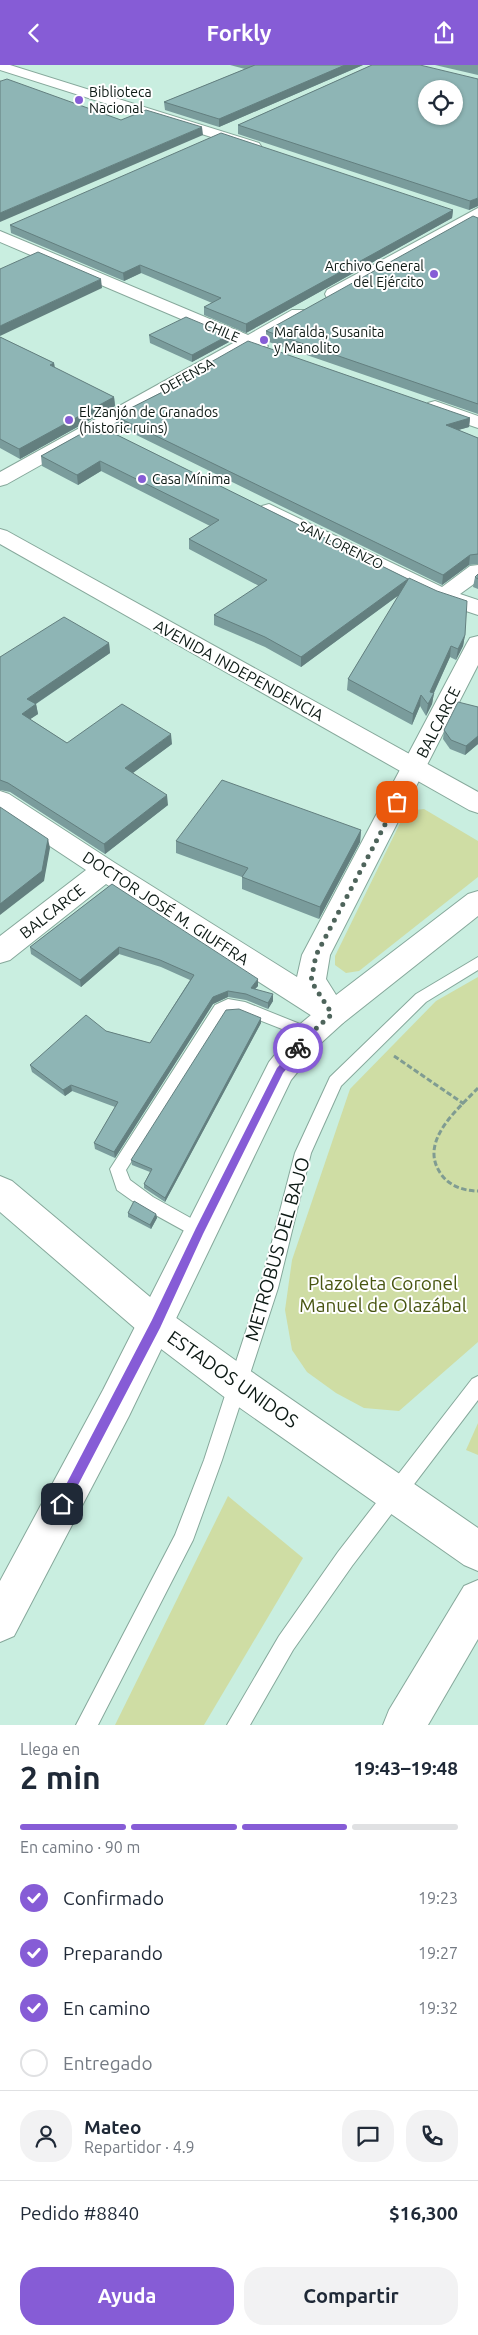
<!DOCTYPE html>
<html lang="es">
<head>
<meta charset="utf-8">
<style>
  :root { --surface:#fff; --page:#f2f2f3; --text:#1f2937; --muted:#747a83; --line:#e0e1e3; --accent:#865cd6 }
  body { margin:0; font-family:Ubuntu,sans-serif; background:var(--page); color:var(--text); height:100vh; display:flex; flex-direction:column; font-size:19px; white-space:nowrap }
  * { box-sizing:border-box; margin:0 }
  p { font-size:16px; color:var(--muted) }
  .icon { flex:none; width:28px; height:28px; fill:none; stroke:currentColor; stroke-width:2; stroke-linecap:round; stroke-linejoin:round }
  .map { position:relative; height:1660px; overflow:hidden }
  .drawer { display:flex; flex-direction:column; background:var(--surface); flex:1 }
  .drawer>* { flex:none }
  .tools { position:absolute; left:418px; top:15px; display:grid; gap:10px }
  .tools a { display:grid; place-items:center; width:45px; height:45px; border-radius:50%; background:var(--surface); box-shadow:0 1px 4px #0004; font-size:25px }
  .pin { position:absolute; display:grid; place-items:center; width:42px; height:42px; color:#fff; margin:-21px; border-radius:10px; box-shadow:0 2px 8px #0006 }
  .courier { position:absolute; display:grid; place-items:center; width:50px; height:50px; margin:-25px; border:4px solid #865cd6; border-radius:50%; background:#fff; color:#222; box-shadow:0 1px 6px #0007 }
  .head em { font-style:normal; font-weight:700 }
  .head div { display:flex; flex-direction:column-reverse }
  .head { display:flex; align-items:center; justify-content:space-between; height:85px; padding:0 20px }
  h1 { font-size:32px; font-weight:700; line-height:38px }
  .bar { display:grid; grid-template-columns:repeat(4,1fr); gap:8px 5px; align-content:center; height:60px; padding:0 20px }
  .bar i { height:6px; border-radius:4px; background:var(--line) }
  .bar .on { background:var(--accent) }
  .bar p { grid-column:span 4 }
  .line { display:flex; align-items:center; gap:12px; padding:0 20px; border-top:1px solid var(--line) }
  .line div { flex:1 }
  .round { display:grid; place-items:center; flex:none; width:52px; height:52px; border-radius:20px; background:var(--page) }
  ol { padding:0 20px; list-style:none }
  li { display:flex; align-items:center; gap:15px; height:55px }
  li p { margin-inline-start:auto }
  li .icon { padding:5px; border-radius:50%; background:var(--accent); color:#fff; stroke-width:4 }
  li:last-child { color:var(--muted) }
  li i { width:28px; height:28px; border:2px solid var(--line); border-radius:50% }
  .primary-button { display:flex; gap:10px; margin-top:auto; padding:10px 20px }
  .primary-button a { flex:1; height:58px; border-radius:20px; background:var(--accent); color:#fff; font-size:20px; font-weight:700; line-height:58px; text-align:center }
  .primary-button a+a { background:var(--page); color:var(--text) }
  header { display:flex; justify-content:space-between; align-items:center; height:65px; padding:0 20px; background:var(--accent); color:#fff; font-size:22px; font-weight:700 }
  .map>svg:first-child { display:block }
  .green { fill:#cfdda4 }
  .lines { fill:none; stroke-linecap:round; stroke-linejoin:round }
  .lane-casing { stroke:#86a89b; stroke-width:2 }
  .street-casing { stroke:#86a89b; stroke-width:2 }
  .primary-casing { stroke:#86a89b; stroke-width:2 }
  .path { stroke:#809c92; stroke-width:3; stroke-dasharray:5.5 2.5; stroke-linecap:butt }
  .lane { fill:#fff; fill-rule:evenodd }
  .street { fill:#fff; fill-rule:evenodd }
  .primary { fill:#fff; fill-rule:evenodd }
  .wall { fill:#7a9c9c }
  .shaded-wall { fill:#637f7f }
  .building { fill:#8eb5b5; stroke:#637f7f; fill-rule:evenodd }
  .route { fill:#865cd6 }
  .done { stroke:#4e645b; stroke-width:5; stroke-dasharray:0 9 }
  .poi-dot { fill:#865cd6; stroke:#fff; stroke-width:2 }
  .labels { text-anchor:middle; stroke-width:4; stroke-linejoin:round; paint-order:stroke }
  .far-poi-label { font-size:14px; fill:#0c1914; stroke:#fff; text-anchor:start }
  .far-street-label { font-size:14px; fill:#0c1914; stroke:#fff }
  .street-label { font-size:16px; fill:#0c1914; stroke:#fff }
  .near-street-label { font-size:19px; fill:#0c1914; stroke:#fff }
  .near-park-label { font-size:19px; fill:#485511; stroke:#fff }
</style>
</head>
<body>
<header><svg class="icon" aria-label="back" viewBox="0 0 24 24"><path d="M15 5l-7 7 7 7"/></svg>Forkly<svg class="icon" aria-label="share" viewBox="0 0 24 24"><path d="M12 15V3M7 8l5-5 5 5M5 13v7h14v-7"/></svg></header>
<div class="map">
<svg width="478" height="1660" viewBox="0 0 478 1660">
  <rect width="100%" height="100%" fill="#c9eee0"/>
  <g class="green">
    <path d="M424 744 478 776V812L359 906 346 908 335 900V891L406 746Z"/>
    <path d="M478 912V1277L399 1346 364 1343 336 1328 307 1307 292 1285 285 1245 292 1195 350 1024 436 936Z"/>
    <path d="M478 1358V1390L466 1385Z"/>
    <path d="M228 1431 303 1493 204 1660H115Z"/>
  </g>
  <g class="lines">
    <g class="lane-casing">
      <g id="lane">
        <path d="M478 892V905L426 937 341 1021 311 1088 278 1223 222 1395 193 1475 98 1660H76L175 1470 204 1395 260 1223 295 1088 330 1012 416 929Z"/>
        <path d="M228 934 245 937 315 965 318 969 315 973 310 975 239 947 225 948 126 1105 130 1115 153 1132 205 1161 207 1166 205 1171 199 1174 141 1142 117 1125 110 1104 215 940Z"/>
        <path d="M478 1311V1335L352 1501 293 1585 250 1660H227L279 1571 338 1487 472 1314Z"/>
      </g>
    </g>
    <g class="street-casing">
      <g id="street">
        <path d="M0 0H10L259 78 261 81 259 84H249L0 5Z"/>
        <path d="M478 143V154L339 233H327L325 229 327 225Z"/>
        <path d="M0 166 248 270 292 245H304L307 249 304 253 262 276 268 281 265 285 259 286 249 283 7 419 0 421V407L235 277 0 177Z"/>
        <path d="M435 336 478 351V363L428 346 426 342 428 338Z"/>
        <path d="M269 439 442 522 470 501 478 500V516L460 529 478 535V550L436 536 262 449 259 445 262 441Z"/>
        <path d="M478 571V600L330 890 326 914 348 949 343 958 333 961 323 958 106 819 10 895 0 898V871L86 805 0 748V726L9 729 115 798 297 912 302 890 467 578 470 573Z"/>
        <path d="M0 1111 12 1116 168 1247 249 1305 478 1463V1506L464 1500 223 1331 144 1271 0 1147Z"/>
      </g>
    </g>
    <g class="primary-casing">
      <g id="primary">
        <path d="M0 464 7 466 478 727V748L469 745 0 479Z"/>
        <path d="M478 826V851L343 958 321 978 291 1015 129 1351 14 1571 0 1577V1516L103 1325 269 997 299 960 323 940 468 829Z"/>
        <path d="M478 1515V1574L428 1660H383L389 1645 464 1521Z"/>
      </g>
    </g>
    <g class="path">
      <path d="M394 991 464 1039"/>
      <path d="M478 1023C457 1045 418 1077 441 1109 449 1121 464 1126 478 1126"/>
    </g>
    <use href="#lane" class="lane"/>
    <use href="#street" class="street"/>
    <use href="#primary" class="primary"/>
  </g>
  <g class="wall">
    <path d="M230 0H363L219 62 165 45 164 37 245 4Z"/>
    <path d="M372 0 478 141 469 145 238 69V60Z"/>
    <path d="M435 0H478V10Z"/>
    <path d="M453 145 452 153 246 268 204 250V242L212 238 141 208 124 216 11 168 10 160Z"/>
    <path d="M478 153V349L266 276V266Z"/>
    <path d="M149 270 229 277 192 297 150 278Z"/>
    <path d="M0 272 54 298 55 303 114 332 115 341 20 394 0 383Z"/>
    <path d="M211 297 470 353 469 362 458 365 478 373V499L469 500 442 520 116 360 115 351 211 302Z"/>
    <path d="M97 360 408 514 465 570 463 581 456 595 450 592 434 628 432 639 426 651 420 641 412 660 347 625 348 614 399 530 301 602 265 582 214 560V550L259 521 189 484V474L210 461 101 406 78 420 42 401 41 391Z"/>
    <path d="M478 509V524L473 522 475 512Z"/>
    <path d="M109 578 110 588 36 639 38 649 30 654 67 678 172 679 133 708 168 740 105 789 10 727 0 725V592Z"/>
    <path d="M478 642V679L465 690 450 684 443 674 444 665Z"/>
    <path d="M361 765 360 777 319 854 242 824V812L176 788V776Z"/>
    <path d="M112 819 258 921 255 924 273 936 268 944 246 935 228 932 213 939 115 1093 95 1084 94 1078 115 1042 72 1026 65 1031 32 1007 30 1000 106 966 150 978 190 915 161 902 119 889 81 922 31 889 30 882Z"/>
    <path d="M261 953V958L165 1137 144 1123V1119L150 1107 132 1100 131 1095Z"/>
    <path d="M128 1148 156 1149 157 1153 151 1164 128 1152Z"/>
  </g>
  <g class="shaded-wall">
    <path d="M345 0H363L219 62V54Z"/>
    <path d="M202 62 203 70 0 157V148Z"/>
    <path d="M478 133V141L469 145 470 136Z"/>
    <path d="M453 145 452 153 246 268V259Z"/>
    <path d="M140 200 141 208 124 216 123 208Z"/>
    <path d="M101 214 102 223 0 271V261Z"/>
    <path d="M229 270V277L192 297V290Z"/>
    <path d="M54 298 55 307 50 300Z"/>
    <path d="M114 332 115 341 20 394 19 384Z"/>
    <path d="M470 353 469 362 444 369 446 360Z"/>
    <path d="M100 396 101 406 78 420 77 410Z"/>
    <path d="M470 490 469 500 442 520 443 510Z"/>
    <path d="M408 514 407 524 301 602V592Z"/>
    <path d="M465 570 463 581 456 595 458 584Z"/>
    <path d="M109 578 110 588 28 644 27 634Z"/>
    <path d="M451 581 450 592 431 634 434 628 432 639 426 651 430 627Z"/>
    <path d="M421 630 420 641 412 660 413 649Z"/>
    <path d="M36 639 38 649 23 659 22 649Z"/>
    <path d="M171 669 172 679 126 713 125 703Z"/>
    <path d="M478 671V679L465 690 466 681Z"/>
    <path d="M167 730 168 740 105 789 104 779Z"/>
    <path d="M361 765 360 777 319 854 320 842Z"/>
    <path d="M48 774 50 783 44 816 0 850V839Z"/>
    <path d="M119 882V889L81 922 80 915Z"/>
    <path d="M258 914V921L250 929 251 923Z"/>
    <path d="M228 926V932L213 939 115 1093 114 1087 213 932Z"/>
    <path d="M273 929V936L268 944V938Z"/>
    <path d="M261 953V958L165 1137V1133Z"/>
    <path d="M71 1020 72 1026 65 1031 63 1025Z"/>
    <path d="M156 1149 157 1153 151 1164 150 1160Z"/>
  </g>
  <g class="building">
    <path d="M255 0H345L219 54 164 37Z"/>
    <path d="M372 0H420L478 14V133L470 136 238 60ZM426 24H454V51H426Z"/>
    <path d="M7 14 121 55 146 45 202 62 0 148V16H1Z"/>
    <path d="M221 68 453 145 246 259 204 242 221 233 140 200 123 208 10 160Z"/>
    <path d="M473 151 478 153V339L266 266Z"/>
    <path d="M38 187 101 214 0 261V204Z"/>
    <path d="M186 252 229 270 192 290 149 270Z"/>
    <path d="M0 272 54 298 50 300 114 332 19 384 0 374Z"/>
    <path d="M248 276 470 353 446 360 478 373V489L470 490 443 510 115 351 216 300 211 297Z"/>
    <path d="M97 360 408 514 301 592 265 572 214 550 267 515 189 474 219 455 100 396 77 410 41 391Z"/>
    <path d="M478 509V514L475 512Z"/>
    <path d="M409 513 437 526 467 536 465 570 458 584 451 581 430 627 434 628 428 639 421 630 413 649 348 614Z"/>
    <path d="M64 552 109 578 27 634 36 639 22 649 67 678 122 639 171 669 125 703 167 730 104 779 8 718 0 715V592Z"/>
    <path d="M458 637 478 642V671L466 681 451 675 444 665Z"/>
    <path d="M222 715 361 765 320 842 242 812 248 803 176 776Z"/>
    <path d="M0 742 48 774 42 806 0 839Z"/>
    <path d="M112 819 258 914 251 923 273 929 268 938 246 929 228 926 213 932 114 1087 94 1078 118 1037 71 1020 63 1025 30 1000 86 950 106 966 150 978 194 910 160 895 119 882 80 915 30 882Z"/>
    <path d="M239 944 261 953 165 1133 144 1119 152 1104 131 1095 226 945Z"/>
    <path d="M134 1136 156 1149 150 1160 128 1148Z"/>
  </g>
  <path class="route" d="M298 980 302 981V986L283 1008 203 1169 160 1263 66 1443H58V1435L152 1255 196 1163 277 1003Z"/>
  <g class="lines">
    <path class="done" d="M298 983 310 969 332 949 311 916 316 890 397 737"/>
  </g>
  <g class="poi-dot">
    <circle cx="79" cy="35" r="5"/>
    <circle cx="434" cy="209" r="5"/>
    <circle cx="264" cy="275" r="5"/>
    <circle cx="69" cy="355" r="5"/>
    <circle cx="142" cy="414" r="5"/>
  </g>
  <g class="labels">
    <g class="far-poi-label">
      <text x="89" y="32">Biblioteca<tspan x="89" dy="16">Nacional</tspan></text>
      <text x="424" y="206" text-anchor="end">Archivo General<tspan x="424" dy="16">del Ejército</tspan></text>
      <text x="274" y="272">Mafalda, Susanita<tspan x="274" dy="16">y Manolito</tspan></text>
      <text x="79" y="352">El Zanjón de Granados<tspan x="79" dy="16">(historic ruins)</tspan></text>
      <text x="152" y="419">Casa Mínima</text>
    </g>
    <g class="far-street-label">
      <text transform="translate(222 266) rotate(23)" y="5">CHILE</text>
      <text transform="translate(187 311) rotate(-29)" y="5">DEFENSA</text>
      <text transform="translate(341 480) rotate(26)" y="5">SAN LORENZO</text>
    </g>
    <g class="street-label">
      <text transform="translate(239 605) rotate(29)" y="6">AVENIDA INDEPENDENCIA</text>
      <text transform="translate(438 657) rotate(-63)" y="6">BALCARCE</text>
      <text transform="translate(166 843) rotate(33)" y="6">DOCTOR JOSÉ M. GIUFFRA</text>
      <text transform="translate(52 846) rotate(-38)" y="6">BALCARCE</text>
    </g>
    <g class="near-street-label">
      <text transform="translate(277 1184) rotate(-74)" y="7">METROBUS DEL BAJO</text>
      <text transform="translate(233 1314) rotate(35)" y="7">ESTADOS UNIDOS</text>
    </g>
    <g class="near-park-label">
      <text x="383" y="1225">Plazoleta Coronel<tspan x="383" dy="22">Manuel de Olazábal</tspan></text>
    </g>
  </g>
</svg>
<div class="tools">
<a><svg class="icon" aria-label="locate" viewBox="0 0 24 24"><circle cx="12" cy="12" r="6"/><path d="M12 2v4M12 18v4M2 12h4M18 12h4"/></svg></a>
</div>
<div class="pin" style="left:397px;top:737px;background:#ea580c"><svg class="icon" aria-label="bag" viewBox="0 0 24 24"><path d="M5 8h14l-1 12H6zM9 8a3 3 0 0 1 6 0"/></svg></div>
<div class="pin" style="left:62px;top:1439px;background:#1f2937"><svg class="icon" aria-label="home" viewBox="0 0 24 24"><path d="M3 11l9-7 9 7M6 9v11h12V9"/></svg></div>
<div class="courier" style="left:298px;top:983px"><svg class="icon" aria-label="bike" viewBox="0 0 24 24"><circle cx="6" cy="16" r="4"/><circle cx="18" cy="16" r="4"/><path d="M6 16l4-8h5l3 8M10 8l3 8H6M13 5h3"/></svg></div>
</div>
<section class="drawer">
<div class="head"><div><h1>2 min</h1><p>Llega en</p></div><em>19:43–19:48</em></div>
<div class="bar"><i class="on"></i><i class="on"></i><i class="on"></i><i></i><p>En camino · 90 m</p></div>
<ol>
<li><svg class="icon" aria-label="check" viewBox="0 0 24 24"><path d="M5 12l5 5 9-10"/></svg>Confirmado<p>19:23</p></li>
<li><svg class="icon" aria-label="check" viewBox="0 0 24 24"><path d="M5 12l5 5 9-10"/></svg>Preparando<p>19:27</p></li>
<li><svg class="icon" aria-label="check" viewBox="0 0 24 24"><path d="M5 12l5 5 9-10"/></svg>En camino<p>19:32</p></li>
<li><i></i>Entregado</li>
</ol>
<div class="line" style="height:90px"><a class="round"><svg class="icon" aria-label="person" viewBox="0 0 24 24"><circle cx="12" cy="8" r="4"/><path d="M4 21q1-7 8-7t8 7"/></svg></a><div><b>Mateo</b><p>Repartidor · 4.9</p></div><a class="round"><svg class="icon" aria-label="chat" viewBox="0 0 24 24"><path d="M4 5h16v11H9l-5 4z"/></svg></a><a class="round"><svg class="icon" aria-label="phone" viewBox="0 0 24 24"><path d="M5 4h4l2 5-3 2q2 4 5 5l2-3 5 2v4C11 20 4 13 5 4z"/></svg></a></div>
<div class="line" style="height:65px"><div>Pedido #8840</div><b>$16,300</b></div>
<div class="primary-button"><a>Ayuda</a><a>Compartir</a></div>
</section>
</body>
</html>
